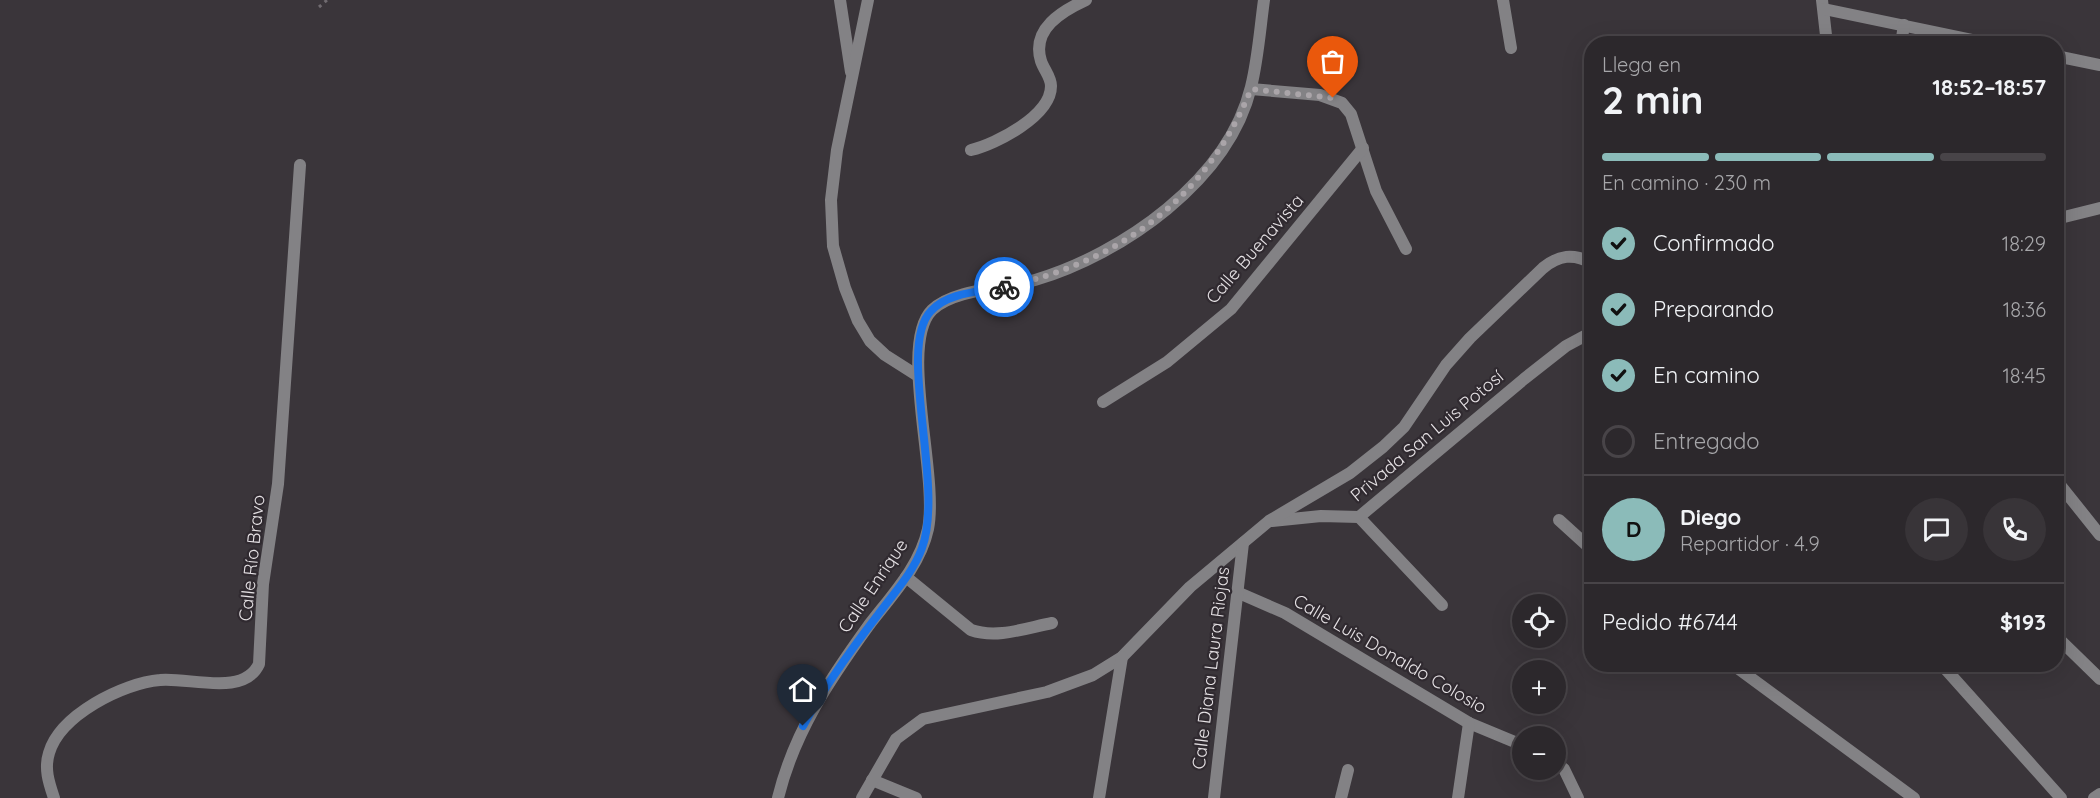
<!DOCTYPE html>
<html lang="es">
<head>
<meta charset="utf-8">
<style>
  :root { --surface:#2c282c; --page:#383438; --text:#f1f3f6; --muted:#a6a6a9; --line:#484448; --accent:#8bbbb9 }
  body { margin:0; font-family:Quicksand,sans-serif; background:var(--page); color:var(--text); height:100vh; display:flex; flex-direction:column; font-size:22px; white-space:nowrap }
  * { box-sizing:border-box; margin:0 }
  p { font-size:20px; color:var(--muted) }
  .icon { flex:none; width:33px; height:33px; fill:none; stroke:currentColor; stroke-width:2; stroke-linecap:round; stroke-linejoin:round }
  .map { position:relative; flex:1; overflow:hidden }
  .drawer { position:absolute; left:1584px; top:36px; width:480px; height:636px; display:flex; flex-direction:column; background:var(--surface); border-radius:24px; box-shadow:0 6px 24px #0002,0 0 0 2px var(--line) }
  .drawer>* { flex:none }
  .buttons { position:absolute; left:1512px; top:594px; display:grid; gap:12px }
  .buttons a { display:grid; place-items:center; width:54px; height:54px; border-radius:50%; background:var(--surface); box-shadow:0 6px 24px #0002,0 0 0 2px var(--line); font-size:30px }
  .pin { position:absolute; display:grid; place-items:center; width:51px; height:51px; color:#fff; margin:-62px -26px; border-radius:50% 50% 50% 0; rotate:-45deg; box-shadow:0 0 6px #0007 }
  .pin .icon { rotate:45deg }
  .courier { position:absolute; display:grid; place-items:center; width:60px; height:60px; margin:-30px; border:4px solid #1a73e8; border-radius:50%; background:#fff; color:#222; box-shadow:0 2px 8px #0007 }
  .summary em { font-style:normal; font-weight:700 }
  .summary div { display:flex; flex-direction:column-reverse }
  .summary { display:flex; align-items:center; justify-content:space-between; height:102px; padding:0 18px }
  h1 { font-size:39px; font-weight:700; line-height:45px }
  .bar { display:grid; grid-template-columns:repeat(4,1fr); gap:9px 6px; align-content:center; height:72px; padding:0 18px }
  .bar i { height:8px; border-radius:4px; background:var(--line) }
  .bar .active { background:var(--accent) }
  .bar p { grid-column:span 4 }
  .line { display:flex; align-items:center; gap:15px; padding:0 18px; border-top:2px solid var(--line) }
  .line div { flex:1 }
  .round { display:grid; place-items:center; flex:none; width:63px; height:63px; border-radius:32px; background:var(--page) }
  ol { padding:0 18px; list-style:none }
  li { display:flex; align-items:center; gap:18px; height:66px }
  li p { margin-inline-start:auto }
  li .icon { padding:6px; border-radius:50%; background:var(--accent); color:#111; stroke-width:4 }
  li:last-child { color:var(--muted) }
  li i { width:33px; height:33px; border:3px solid var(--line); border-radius:50% }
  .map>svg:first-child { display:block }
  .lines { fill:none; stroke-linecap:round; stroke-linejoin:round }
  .path { stroke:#706b70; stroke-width:3; stroke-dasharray:3 4.5; stroke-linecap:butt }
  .minor { stroke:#838285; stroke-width:12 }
  .done { stroke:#aaa5a9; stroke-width:6; stroke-dasharray:0 10.8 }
  .route { stroke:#1a73e8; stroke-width:8 }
  .labels { text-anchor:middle; stroke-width:4.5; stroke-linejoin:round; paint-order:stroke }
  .street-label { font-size:18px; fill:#e6e2e5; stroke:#302a30 }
</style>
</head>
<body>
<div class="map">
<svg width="2100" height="798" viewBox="0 0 2100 798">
  <rect width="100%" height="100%" fill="#3a353a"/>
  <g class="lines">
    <path class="path" d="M319 7 327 0"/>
    <g class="minor">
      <path d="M840 0 851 72"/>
      <path d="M868 0 837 150 831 200 833 246 845 288 858 321 870 341 885 355 918 376"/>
      <path d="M1503 0 1511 48"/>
      <path d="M1822 0 1827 44"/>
      <path d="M1824 9 1992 44"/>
      <path d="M1901 44 1904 25"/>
      <path d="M2056 56 2100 65"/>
      <path d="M1251 89 1320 95 1342 103 1351 114 1376 191 1406 249"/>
      <path d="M971 150C996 144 1051 116 1051 86 1051 77 1044 70 1041 61 1031 29 1062 11 1086 0"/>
      <path d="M2056 219 2100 208"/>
      <path d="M1103 402 1167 362 1231 309 1363 148"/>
      <path d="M2056 480 2100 535"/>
      <path d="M1359 517 1442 605"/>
      <path d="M1559 520 1592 550"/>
      <path d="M1272 521 1321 516 1359 517 1524 379 1566 346 1592 332"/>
      <path d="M906 577 971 630C997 639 1026 628 1052 623"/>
      <path d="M1239 593 1285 613 1469 723 1522 745"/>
      <path d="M2056 636 2100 679"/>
      <path d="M1732 664 1914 798"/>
      <path d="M1941 664 2061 798"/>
      <path d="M1556 763 1564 769 1578 798"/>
      <path d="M872 780 916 798"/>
      <path d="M54 798C49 783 44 769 49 753 60 715 123 683 160 680 189 677 244 697 259 664L263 584 278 484 300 165"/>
      <path d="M778 798C794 732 830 679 869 625 892 595 920 566 928 529 939 475 898 344 932 310 953 289 1006 288 1035 280 1122 254 1228 181 1251 87 1258 59 1260 29 1264 0"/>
      <path d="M862 798 896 739 923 719 1047 692 1093 675 1122 657 1190 587 1269 521 1350 473 1383 447 1404 427 1446 365 1470 338 1543 268C1559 255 1573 253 1592 263"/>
      <path d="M1099 798 1122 657"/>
      <path d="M1214 798 1243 543"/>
      <path d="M1341 798 1348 770"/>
      <path d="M1458 798 1469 723"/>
      <path d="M2094 798 2100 794"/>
    </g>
  </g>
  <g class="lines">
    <path class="done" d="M1004 287C1119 262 1206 200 1251 89L1333 98"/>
    <path class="route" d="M803 726C824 687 850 651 877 616 893 594 913 573 922 548 945 486 896 347 931 311 948 292 980 292 1004 287"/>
  </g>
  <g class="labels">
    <g class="street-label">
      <text transform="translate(1255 249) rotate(-49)" y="6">Calle Buenavista</text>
      <text transform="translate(1427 436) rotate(-40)" y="6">Privada San Luis Potosí</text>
      <text transform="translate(252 558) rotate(-84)" y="6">Calle Río Bravo</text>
      <text transform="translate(873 586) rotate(-56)" y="6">Calle Enrique</text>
      <text transform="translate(1390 654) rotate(30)" y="6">Calle Luis Donaldo Colosio</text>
      <text transform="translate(1211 668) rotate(-83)" y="6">Calle Diana Laura Riojas</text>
    </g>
  </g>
</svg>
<div class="buttons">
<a><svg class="icon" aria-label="locate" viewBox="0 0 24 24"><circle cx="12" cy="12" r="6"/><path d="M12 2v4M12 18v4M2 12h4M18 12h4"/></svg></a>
<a>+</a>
<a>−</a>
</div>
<div class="pin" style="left:1333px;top:98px;background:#ea580c"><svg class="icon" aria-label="bag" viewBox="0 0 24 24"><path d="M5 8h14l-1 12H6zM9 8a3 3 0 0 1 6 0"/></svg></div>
<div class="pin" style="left:803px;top:726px;background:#1f2937"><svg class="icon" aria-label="home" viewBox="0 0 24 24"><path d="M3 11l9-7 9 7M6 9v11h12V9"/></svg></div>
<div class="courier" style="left:1004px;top:287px"><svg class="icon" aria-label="bike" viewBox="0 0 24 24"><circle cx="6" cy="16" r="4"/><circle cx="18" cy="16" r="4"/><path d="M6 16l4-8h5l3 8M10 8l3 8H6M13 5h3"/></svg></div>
<section class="drawer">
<div class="summary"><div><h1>2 min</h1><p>Llega en</p></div><em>18:52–18:57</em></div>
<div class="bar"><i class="active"></i><i class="active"></i><i class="active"></i><i></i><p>En camino · 230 m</p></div>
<ol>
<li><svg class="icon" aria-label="check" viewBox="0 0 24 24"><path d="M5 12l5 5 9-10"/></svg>Confirmado<p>18:29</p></li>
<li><svg class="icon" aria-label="check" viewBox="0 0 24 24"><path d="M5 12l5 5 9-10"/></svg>Preparando<p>18:36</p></li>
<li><svg class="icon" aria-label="check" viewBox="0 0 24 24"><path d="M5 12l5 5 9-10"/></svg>En camino<p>18:45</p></li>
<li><i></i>Entregado</li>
</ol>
<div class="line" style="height:108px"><b class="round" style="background:var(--accent);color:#111">D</b><div><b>Diego</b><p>Repartidor · 4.9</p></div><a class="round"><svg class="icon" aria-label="chat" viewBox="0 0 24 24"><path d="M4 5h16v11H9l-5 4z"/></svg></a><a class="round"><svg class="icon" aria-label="phone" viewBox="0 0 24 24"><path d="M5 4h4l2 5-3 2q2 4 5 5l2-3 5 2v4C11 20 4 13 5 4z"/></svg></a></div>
<div class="line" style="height:78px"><div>Pedido #6744</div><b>$193</b></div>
</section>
</div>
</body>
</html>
